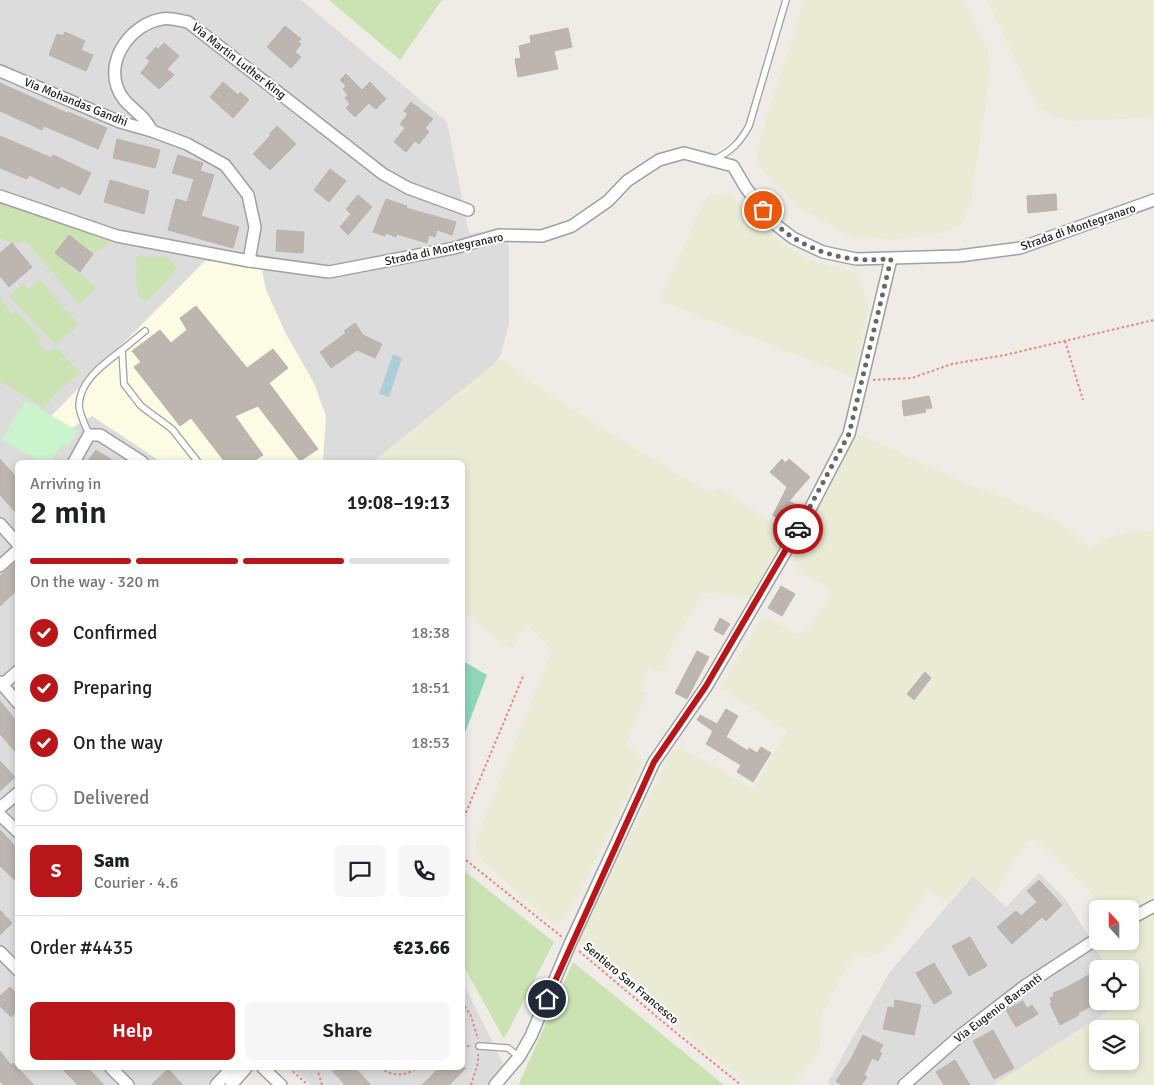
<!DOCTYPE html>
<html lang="en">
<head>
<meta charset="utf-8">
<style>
  :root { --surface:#fff; --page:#f6f6f6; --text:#202124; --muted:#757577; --line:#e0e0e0; --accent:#b81618 }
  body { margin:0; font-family:Signika,sans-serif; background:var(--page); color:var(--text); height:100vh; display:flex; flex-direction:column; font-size:19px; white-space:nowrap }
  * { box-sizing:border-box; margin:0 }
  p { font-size:16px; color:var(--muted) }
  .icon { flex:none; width:28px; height:28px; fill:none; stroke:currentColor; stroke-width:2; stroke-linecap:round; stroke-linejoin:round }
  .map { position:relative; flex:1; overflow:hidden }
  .drawer { position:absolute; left:15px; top:460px; width:450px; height:610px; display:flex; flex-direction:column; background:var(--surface); border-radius:8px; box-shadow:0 2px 8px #0003 }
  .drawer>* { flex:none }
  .needle { width:32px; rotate:339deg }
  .tools { position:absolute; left:1089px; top:900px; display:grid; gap:10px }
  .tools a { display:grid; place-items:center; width:50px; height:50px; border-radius:8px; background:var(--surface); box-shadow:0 2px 8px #0003; font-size:25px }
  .pin { position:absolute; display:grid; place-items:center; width:42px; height:42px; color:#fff; margin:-21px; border:2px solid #fff; border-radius:50%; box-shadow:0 1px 5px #0007 }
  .courier { position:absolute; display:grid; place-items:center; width:50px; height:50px; margin:-25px; border:4px solid #b81618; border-radius:50%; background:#fff; color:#222; box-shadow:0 1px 6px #0007 }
  .summary em { font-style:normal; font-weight:600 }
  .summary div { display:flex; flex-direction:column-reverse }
  .summary { display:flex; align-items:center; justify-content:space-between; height:85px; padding:0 15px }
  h1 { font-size:32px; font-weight:600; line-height:38px }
  .bar { display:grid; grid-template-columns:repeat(4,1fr); gap:8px 5px; align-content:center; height:60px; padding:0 15px }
  .bar i { height:6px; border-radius:4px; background:var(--line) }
  .bar .active { background:var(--accent) }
  .bar p { grid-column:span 4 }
  .line { display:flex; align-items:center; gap:12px; padding:0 15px; border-top:1px solid var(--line) }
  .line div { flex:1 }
  .round { display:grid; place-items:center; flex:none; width:52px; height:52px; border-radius:8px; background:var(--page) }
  ol { padding:0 15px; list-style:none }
  li { display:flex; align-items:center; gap:15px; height:55px }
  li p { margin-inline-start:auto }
  li .icon { padding:5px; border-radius:50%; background:var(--accent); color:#fff; stroke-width:4 }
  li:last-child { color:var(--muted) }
  li i { width:28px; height:28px; border:2px solid var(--line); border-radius:50% }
  .button { display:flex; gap:10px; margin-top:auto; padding:10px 15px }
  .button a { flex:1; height:58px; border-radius:8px; background:var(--accent); color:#fff; font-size:20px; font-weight:600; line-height:58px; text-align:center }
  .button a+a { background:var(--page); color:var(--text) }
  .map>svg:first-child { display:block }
  .residential { fill:#dddcdc }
  .education { fill:#fcfbe3 }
  .farmland { fill:#eaebd4; fill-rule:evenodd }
  .grass { fill:#cbe3b2 }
  .park { fill:#c9f4cc }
  .pitch { fill:#8ed5b9 }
  .water { fill:#acced8 }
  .building { fill:#bcb5b0; stroke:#bfb3ab }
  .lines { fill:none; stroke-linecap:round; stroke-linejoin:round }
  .lane-casing { stroke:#a0a0a0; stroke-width:8 }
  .street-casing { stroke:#a0a0a0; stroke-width:14 }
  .path { stroke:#eb867c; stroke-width:2; stroke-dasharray:2.5 2.5; stroke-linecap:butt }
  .lane { stroke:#fff; stroke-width:5.5 }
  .street { stroke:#fff; stroke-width:11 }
  .done { stroke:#686765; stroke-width:5; stroke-dasharray:0 9 }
  .route { stroke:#b81618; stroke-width:6 }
  .labels { text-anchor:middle; stroke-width:4; stroke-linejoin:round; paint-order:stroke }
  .street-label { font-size:12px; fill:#1f1f1f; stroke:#fff }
</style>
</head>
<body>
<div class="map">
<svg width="1154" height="1085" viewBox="0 0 1154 1085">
  <rect width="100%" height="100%" fill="#efece7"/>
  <g class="residential">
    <path d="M0 0H301L447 122 469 234 506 229 509 246V324L500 356 493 365 373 462H18V1068H222L207 1085H0Z"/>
    <path d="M1039 873 1067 901 1108 969H1098V1001H1124L994 1085H830L828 1082 889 973 973 876 1006 907Z"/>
    <path d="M463 982 505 1068 487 1085H311L293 1068H462Z"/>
  </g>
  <path class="education" d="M205 261 261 265 266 290 286 334 314 383 326 416 323 462H161L92 416 72 428 51 416Z"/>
  <g class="farmland">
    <path d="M804 0H964L987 48 991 68 970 206 961 224 944 233 892 240 853 237 802 210 760 167 756 152Z"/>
    <path d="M987 0H1154V118L1071 121 1050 116 1038 107Z"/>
    <path d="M730 194 781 243 813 261 857 273 869 306 854 378 659 300 707 196Z"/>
    <path d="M497 359 505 362 552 397 615 436 708 492 719 487 787 533 750 600 714 592 704 593 668 652 665 670 661 672 648 668 640 691 648 693 625 746 633 749 641 756 643 765 579 894 561 922 554 925 478 856 475 841 552 650 526 624 512 650 463 612 462 462H373L493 365Z"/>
    <path d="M859 434 958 480 1010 500 1060 523 1090 548 1110 537 1133 530 1154 532V895L1130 909H1107L1038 841 1032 840 1026 843 994 895 973 876 949 904 926 887 923 901 904 928 881 952 870 957 858 956 849 962 823 1013 819 1050 802 1076 790 1085H749L691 1039 578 942 671 751 676 748 696 756 753 789 787 731 720 688 762 618H768L797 634 806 630 826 605 832 590 804 575 798 570 792 554 825 497 851 444Z"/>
    <path d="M1154 911V1085H994L1124 1001H1130V969H1108L1096 946 1104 941H1130V924ZM1098 1029H1130V1061H1098Z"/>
  </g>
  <g class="grass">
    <path d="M329 0H442L400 60Z"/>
    <path d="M0 204 111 239 108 244 93 254 69 235 55 253 97 288 79 304 27 242 12 243 0 238Z"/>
    <path d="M136 256 167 257 177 268 172 276 148 300 141 299C133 288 138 270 136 256Z"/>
    <path d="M39 280 79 325 55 345 10 296 23 283 29 289Z"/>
    <path d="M0 297 11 314 16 311 40 337 39 343 45 351H50L57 348 80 373 55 394 44 408 0 381Z"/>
    <path d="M463 870 554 942 504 1039 463 965Z"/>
    <path d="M573 962 724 1085H520L519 1084Z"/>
  </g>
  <path class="park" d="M25 400 78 431 69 446 63 443 51 462H41L2 440Z"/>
  <path class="pitch" d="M463 661 487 675 463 738Z"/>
  <path class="water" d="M393 354 402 358 389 397 379 394Z"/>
  <g class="building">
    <path d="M285 26 301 39 298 42 301 44 295 52 301 57 291 68 267 47Z"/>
    <path d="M568 28 572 47 554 51 558 69 518 77 515 59 521 58 519 46 531 43 530 36Z"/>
    <path d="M65 32 85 41 81 50 93 55 86 71 49 55 57 34 63 36Z"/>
    <path d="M164 43 179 56 167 69 174 75 159 89 141 73 150 61 146 58 156 47 158 49Z"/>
    <path d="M346 74 362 90 370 82 386 99 376 109 369 103 355 117 346 108 350 104 345 98 348 95 343 89 346 86 340 80Z"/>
    <path d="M223 82 238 95 240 92 249 100 233 118 210 97Z"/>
    <path d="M0 83 67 113 68 112 107 128 98 149 44 126 42 130 0 111Z"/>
    <path d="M411 102 433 119 425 128 429 132 419 144 415 141 406 152 394 142 405 128 400 124 408 114 404 111Z"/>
    <path d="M277 126 296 144 270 170 253 154 271 135 269 134Z"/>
    <path d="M0 136 52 158 53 155 91 173 80 195 61 186 59 189 29 175 27 179 0 168Z"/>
    <path d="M117 139 160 150 155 168 113 158Z"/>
    <path d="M178 155 203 163 200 171 214 175 201 216 239 227 233 248 168 230 176 199 187 202 194 179 172 173Z"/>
    <path d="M330 169 346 181 329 202 314 190Z"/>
    <path d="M110 180 149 191 144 214 104 202Z"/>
    <path d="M1056 194 1057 210 1028 213 1027 196Z"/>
    <path d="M358 195 372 207 348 235 340 227 351 214 346 209Z"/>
    <path d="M386 199 407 206 406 208 456 222 452 235 437 230 435 237 429 235 427 243 397 234 396 237 386 233 385 236 373 232Z"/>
    <path d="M277 230 304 232 303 253 276 251Z"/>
    <path d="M69 235 93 254 80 272 55 253Z"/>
    <path d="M12 243 32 267 9 287 0 276V253Z"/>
    <path d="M196 306 247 368 273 349 288 368 269 383 318 449 300 461 258 406 235 416 263 455 252 462H225L191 418 180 426 134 367 141 362 132 351 160 330 171 343 187 330 180 318Z"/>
    <path d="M355 323 363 335 382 344 375 358 357 350 331 368 320 352 346 333 344 331Z"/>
    <path d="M929 396 932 408 925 409 926 412 904 416 902 401Z"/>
    <path d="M96 450 115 462H87Z"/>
    <path d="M0 459 18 479V515L0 495Z"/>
    <path d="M782 459 785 463 789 459 810 477 789 501 797 505 789 520 778 514 775 517 773 515 787 487 770 472Z"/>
    <path d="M18 561V589L0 606V576Z"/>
    <path d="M781 586 795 594 782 616 768 608Z"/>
    <path d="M720 618 730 624 723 635 714 630Z"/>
    <path d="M697 651 709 657 687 699 675 693Z"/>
    <path d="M925 672 931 678 914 700 907 694Z"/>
    <path d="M0 701 18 723V755L0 734Z"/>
    <path d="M726 709 738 716 726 737 748 751 749 748 757 753 761 747 771 753 753 782 737 772 741 765 706 744 713 731 697 720 700 715 717 724Z"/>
    <path d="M0 761 15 777 0 791Z"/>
    <path d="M0 830 18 849V883L0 866Z"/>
    <path d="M1039 880 1062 905 1046 921 1042 917 1012 944 997 927 1016 911 1021 916 1037 902 1027 891Z"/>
    <path d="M0 910 12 923 0 935Z"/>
    <path d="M970 937 987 966 969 976 952 946Z"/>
    <path d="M934 963 952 993 934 1004 916 973Z"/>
    <path d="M1098 970V1002L1078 1013 1079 1015 1060 1025 1050 1004 1052 1003 1050 998 1054 996 1053 993 1065 988Z"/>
    <path d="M10 987 18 995V1011L11 1017 0 1006V996Z"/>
    <path d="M895 1000 921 1005 914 1035 883 1029 888 1007 894 1008Z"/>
    <path d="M1023 1001 1027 1008 1032 1005 1038 1014 1016 1027 1006 1010Z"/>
    <path d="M993 1030 1014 1068 994 1079 973 1041Z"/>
    <path d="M863 1035 883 1045 879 1052 882 1053 878 1061 872 1058 864 1075 867 1077 861 1085H841L836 1081 851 1059Z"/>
    <path d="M0 1051 11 1065 13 1063 34 1085H4L0 1081Z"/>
    <path d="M955 1060 970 1085H944L936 1072Z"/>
    <path d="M61 1068H88L104 1085H78Z"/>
    <path d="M330 1068H355L371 1085H345Z"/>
    <path d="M439 1068H466L449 1085H422Z"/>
    <path d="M168 1069 183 1085H151Z"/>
  </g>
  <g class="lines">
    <g class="lane-casing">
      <g id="lane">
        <path d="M715 159C732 151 740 142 749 126L786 0"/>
        <path d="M145 331 122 350 124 384 141 406 172 429 198 462"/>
        <path d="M89 435C86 426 79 414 79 405 80 380 104 364 122 350"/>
        <path d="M479 1046 508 1048 519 1057"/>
      </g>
    </g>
    <g class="street-casing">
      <g id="street">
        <path d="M0 71 120 122 152 131 187 144 225 165 248 195 255 227 249 261"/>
        <path d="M152 131C149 126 146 120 141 116 131 106 122 101 117 87 107 57 132 24 162 19 169 17 181 21 188 22L383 174 408 188 468 210"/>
        <path d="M0 196 117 236 249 261 329 272 454 248 499 235 542 236 572 226 608 201 627 181 659 160 684 153 733 166 746 188 771 221 793 238 823 252 856 259 959 256 1020 248 1154 200"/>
        <path d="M74 462 89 435H100L142 462"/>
        <path d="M0 524 18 544"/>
        <path d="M0 566 18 550"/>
        <path d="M0 682 18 703"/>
        <path d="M2 685 18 671"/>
        <path d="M0 808 18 793"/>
        <path d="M0 815 18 832"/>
        <path d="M1130 919 1154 906"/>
        <path d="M0 952 18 970"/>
        <path d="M111 1068 128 1085"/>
        <path d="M263 1068 281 1085"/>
        <path d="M216 1085 232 1068"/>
        <path d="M231 1085 246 1068"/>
        <path d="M495 1085 519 1057 531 1036 570 944 654 762 706 687 808 513 849 434 891 259"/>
        <path d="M904 1085 961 1035 1026 985 1098 938"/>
      </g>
    </g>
    <g class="path">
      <path d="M1065 341 1083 400"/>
      <path d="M873 380 912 378 952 364 1005 355 1154 320"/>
      <path d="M462 822 524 674"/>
      <path d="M462 857 562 937"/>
      <path d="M579 951 669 1027 741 1085"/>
      <path d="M462 1002 471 1016 478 1039"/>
      <path d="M462 1046H470"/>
      <path d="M289 1068 308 1085"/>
      <path d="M317 1068 322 1085"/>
      <path d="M380 1068C392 1076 405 1077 416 1068"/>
      <path d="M471 1085 478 1063V1054"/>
    </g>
    <use href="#lane" class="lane"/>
    <use href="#street" class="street"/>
  </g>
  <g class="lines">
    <path class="done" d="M763 210C784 238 821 256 856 259 868 261 880 259 891 259L849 434 798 529"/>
    <path class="route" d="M547 999 654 762 706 686 798 529"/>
  </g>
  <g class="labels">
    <g class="street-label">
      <text transform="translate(239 61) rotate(38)" y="4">Via Martin Luther King</text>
      <text transform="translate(76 102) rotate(22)" y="4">Via Mohandas Gandhi</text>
      <text transform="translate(1078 227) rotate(-19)" y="4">Strada di Montegranaro</text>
      <text transform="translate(444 249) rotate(-12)" y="4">Strada di Montegranaro</text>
      <text transform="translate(631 983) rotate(40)" y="4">Sentiero San Francesco</text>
      <text transform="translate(998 1008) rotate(-37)" y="4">Via Eugenio Barsanti</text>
    </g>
  </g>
</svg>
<div class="tools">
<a><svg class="needle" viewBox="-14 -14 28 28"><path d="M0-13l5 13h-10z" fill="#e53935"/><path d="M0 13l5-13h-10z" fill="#757577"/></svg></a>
<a><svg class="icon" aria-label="locate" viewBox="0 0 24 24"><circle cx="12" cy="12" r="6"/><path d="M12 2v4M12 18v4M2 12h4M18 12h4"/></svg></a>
<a><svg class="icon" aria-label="layers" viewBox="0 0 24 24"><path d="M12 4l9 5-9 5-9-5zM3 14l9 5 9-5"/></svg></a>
</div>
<div class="pin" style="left:763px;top:210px;background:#ea580c"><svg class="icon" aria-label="bag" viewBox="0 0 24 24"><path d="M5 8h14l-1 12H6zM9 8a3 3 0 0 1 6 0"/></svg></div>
<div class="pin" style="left:547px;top:999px;background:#1f2937"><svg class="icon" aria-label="home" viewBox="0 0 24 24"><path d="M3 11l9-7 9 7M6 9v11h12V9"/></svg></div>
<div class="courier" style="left:798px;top:529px"><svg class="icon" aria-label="car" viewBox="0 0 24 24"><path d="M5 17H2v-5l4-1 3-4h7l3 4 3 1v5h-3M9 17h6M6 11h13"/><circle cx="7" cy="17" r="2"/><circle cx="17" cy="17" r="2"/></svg></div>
<section class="drawer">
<div class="summary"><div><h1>2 min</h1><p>Arriving in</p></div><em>19:08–19:13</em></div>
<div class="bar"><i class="active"></i><i class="active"></i><i class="active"></i><i></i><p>On the way · 320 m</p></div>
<ol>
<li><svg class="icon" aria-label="check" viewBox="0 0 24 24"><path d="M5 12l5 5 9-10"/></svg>Confirmed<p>18:38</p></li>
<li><svg class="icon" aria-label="check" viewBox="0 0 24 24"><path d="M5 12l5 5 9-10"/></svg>Preparing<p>18:51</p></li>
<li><svg class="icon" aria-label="check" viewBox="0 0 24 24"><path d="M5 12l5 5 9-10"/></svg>On the way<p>18:53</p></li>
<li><i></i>Delivered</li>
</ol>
<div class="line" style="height:90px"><b class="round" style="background:var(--accent);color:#fff">S</b><div><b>Sam</b><p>Courier · 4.6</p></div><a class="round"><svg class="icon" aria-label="chat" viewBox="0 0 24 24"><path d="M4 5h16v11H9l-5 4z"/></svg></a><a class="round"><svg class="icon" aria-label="phone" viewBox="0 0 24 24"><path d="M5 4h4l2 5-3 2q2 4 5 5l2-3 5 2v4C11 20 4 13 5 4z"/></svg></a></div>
<div class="line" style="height:65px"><div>Order #4435</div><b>€23.66</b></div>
<div class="button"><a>Help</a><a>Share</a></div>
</section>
</div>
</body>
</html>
